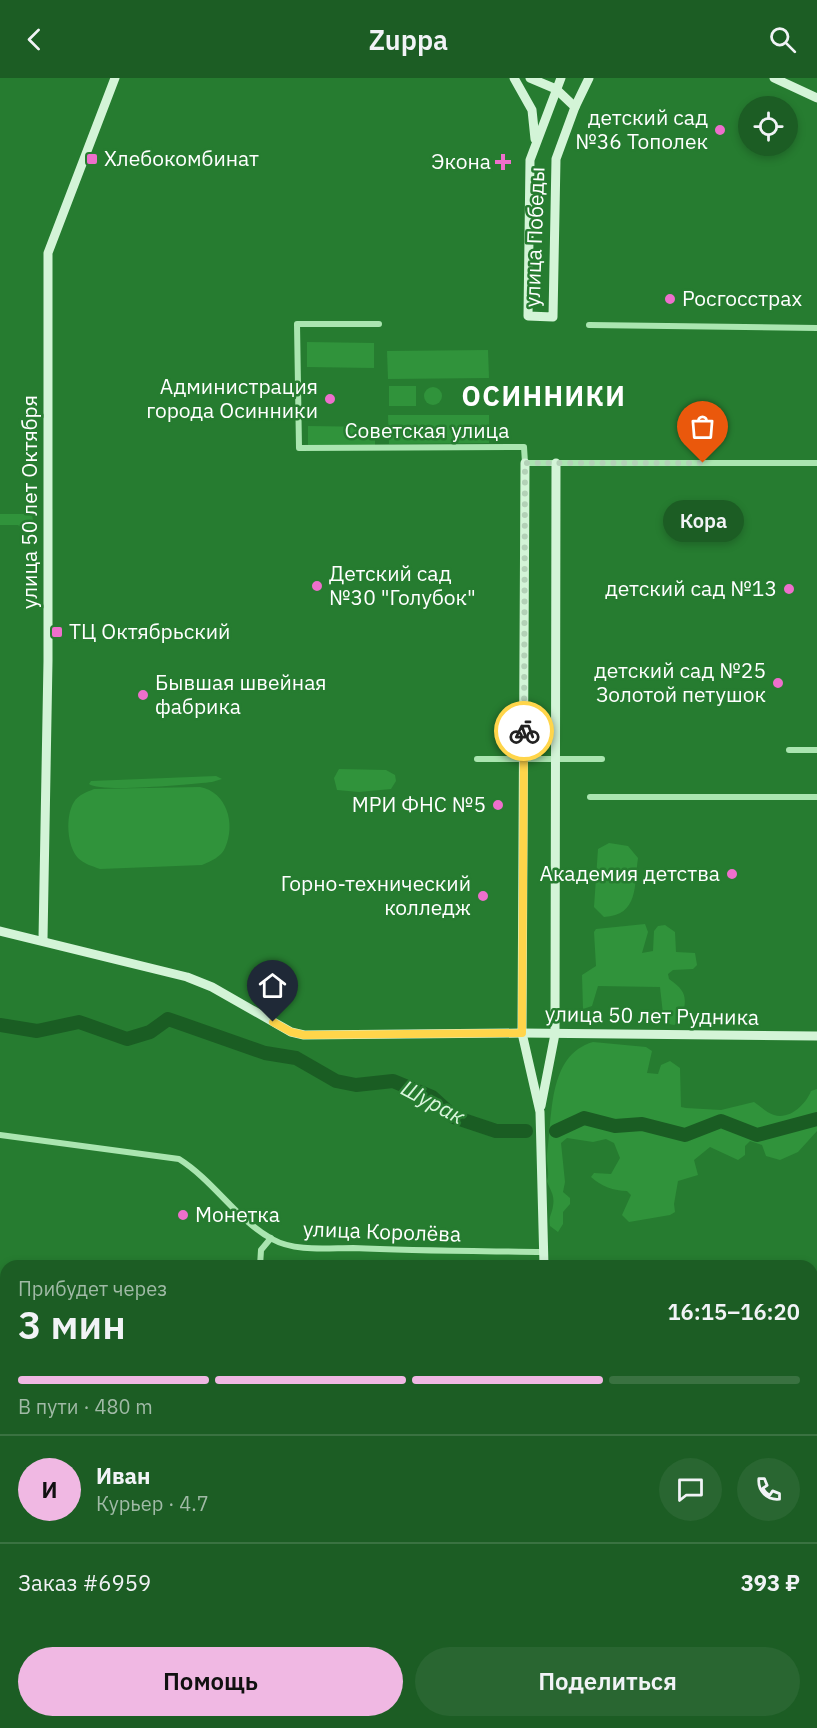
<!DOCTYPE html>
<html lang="ru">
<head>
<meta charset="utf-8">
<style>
  :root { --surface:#1c5d24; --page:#296631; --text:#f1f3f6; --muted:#a0baa6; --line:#3a7241; --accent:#f0b8e3 }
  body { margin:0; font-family:"IBM Plex Sans",sans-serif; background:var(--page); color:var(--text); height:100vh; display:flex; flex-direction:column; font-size:22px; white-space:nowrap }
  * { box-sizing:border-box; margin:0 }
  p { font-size:20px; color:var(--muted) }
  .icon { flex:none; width:33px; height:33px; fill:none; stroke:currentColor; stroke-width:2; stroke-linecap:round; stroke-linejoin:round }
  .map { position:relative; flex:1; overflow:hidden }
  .drawer { position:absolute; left:0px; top:1182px; width:818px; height:468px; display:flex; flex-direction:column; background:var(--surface); border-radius:18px 18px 0 0; box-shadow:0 3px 9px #0003 }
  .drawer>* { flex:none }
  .fabs { position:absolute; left:738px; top:18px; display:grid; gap:12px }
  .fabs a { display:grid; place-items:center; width:60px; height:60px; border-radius:50%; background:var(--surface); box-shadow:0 3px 9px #0003; font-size:30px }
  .pin { position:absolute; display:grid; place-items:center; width:51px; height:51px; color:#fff; margin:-62px -26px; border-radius:50% 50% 50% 0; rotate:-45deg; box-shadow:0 0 6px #0007 }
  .pin .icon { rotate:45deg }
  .courier { position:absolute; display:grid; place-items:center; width:60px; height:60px; margin:-30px; border:4px solid #ffd54a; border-radius:50%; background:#fff; color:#222; box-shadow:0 2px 8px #0007 }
  .bubble { position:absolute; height:42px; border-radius:21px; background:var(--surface); box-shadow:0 3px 9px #0003; font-size:20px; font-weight:600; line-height:42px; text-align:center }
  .summary em { font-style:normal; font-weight:600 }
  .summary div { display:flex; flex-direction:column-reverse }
  .summary { display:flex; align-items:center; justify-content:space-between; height:102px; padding:0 18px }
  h1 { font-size:39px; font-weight:600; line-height:45px }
  .bar { display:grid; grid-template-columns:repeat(4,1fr); gap:9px 6px; align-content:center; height:72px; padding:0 18px }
  .bar i { height:8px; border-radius:4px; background:var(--line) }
  .bar .on { background:var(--accent) }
  .bar p { grid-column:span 4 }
  .line { display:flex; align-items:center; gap:15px; padding:0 18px; border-top:2px solid var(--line) }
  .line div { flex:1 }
  .round { display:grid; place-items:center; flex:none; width:63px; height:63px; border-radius:32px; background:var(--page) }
  .action { display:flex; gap:12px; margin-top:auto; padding:12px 18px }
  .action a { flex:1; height:69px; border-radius:36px; background:var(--accent); color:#111; font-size:24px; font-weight:600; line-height:69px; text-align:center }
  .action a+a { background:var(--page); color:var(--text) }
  header { display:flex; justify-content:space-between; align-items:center; height:78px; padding:0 18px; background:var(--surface); font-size:27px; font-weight:600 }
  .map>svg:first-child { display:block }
  .green { fill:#30933b }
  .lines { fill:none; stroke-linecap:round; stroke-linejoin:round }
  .river { stroke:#1a5d23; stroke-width:14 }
  .street { stroke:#aae5b0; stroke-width:6 }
  .secondary { stroke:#d3f4d7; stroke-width:9 }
  .done { stroke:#b3d1b7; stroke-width:6; stroke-dasharray:0 10.8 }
  .route { stroke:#ffd54a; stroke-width:8 }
  .poi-dot { fill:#ee6fcc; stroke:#267c30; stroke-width:2 }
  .labels { text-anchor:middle; stroke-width:5; stroke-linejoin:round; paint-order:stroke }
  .poi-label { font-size:21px; fill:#fff; stroke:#267c30; text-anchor:end }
  .street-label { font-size:21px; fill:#fff; stroke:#267c30 }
  .water-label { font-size:22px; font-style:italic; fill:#daf6dd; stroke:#267c30 }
  .district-label { font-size:27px; font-weight:bold; letter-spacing:1.5px; fill:#fff; stroke:#267c30 }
</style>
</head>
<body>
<header><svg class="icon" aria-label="back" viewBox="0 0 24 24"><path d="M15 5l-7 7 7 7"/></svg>Zuppa<svg class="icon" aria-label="search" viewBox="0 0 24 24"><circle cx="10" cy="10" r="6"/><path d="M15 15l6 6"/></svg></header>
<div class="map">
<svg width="817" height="1650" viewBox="0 0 817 1650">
  <rect width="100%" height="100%" fill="#267c30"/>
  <g class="green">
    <path d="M307 264 374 265V290L307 289Z"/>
    <path d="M488 272 489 300 388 301 387 273Z"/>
    <rect x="389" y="308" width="27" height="20"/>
    <circle cx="433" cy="318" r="9"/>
    <path d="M388 337H489V365L389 366Z"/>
    <path d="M308 348 375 349V367H308Z"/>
    <path d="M0 436H32L34 450 24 452 18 447H0Z"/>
    <path d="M339 691 386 692 395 697 396 703 391 711 359 714 337 712 334 700Z"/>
    <path d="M216 698 222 701 212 704C193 706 100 715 89 706L91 703Z"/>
    <path d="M200 709C227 714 236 746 225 770 221 779 211 783 202 787L100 791C92 788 84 786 78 780 67 768 65 738 74 724 78 717 87 714 94 711Z"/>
    <path d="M609 765 628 768 638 780C634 808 639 837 604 839L594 829 598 771Z"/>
    <path d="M645 846 648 854 642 875 653 873 654 853 658 848 665 847 675 854 676 874 695 875 697 887 693 891 673 892 668 896 669 901C688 914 687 921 681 943L674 947 664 945 660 909 598 908 592 928 583 931 582 897 596 888 594 854 596 851Z"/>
    <path d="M593 964 646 969 652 973 647 995 658 996 661 987 670 983 680 990 681 1029 686 1030 721 1032 754 1024C760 1028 767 1035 774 1037 790 1042 806 1026 811 1013L817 1011V1053L798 1074 780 1082 766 1078 762 1067 750 1063 745 1068V1077L738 1082 710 1069 694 1082 698 1097 678 1103 674 1126 675 1134 670 1137 629 1144 622 1137 631 1117 627 1113C614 1113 601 1108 591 1099L594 1095 611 1096 620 1080 614 1065 606 1061 593 1064 567 1060 561 1065 565 1104 563 1114 570 1120V1126L563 1134V1146L558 1154 550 1148C548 1139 552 1136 553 1128 555 1116 550 1113 547 1103 550 1095 546 1085 547 1076 553 1039 547 977 593 964Z"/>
  </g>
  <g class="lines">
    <g class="river">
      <path d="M0 947 37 953 79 944 127 961 150 954 168 941 265 975 296 980 336 1003 356 1007 393 1003 432 1019 454 1039 496 1053H526"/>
      <path d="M556 1053 584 1040 615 1048 642 1046 685 1057 721 1043 757 1057 817 1041"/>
    </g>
    <g class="street">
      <path d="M379 246H297L299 370 524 369 525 385H817"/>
      <path d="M589 247 817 250"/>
      <path d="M789 672H817"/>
      <path d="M477 681H602"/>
      <path d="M590 719H817"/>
      <path d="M0 1057 179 1081C214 1103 236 1141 272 1161 295 1174 327 1170 353 1170 416 1173 480 1173 544 1174"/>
      <path d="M260 1188 261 1172 271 1160"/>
      <path d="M0 1298 6 1309"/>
      <path d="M0 1401 6 1407"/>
      <path d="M0 1481H6"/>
      <path d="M166 1644 181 1650"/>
      <path d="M418 1644 424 1650"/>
      <path d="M7 1650 16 1644"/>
      <path d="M247 1650 250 1644"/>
    </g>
    <g class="secondary">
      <path d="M514 0 532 32 535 61"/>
      <path d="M530 0 556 11 575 29"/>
      <path d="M561 0 530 82 528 238 553 239 556 81 575 29 589 0"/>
      <path d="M774 0 817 20"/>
      <path d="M525 385 522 955 540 1034 544 1188"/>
      <path d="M0 853 187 899 212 909 291 954 304 957 522 955 817 958"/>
      <path d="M43 861 48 583V175L115 0"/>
      <path d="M541 1028 555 956 556 385"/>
      <path d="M812 1439H817"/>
    </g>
  </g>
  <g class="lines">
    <path class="done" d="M524 653 525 385H703"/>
    <path class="route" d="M273 944 291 954 304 957 522 955 524 653"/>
  </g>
  <g class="poi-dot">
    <circle cx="720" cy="52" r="6"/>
    <rect x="86" y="75" width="12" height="12" rx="3"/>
    <path d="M500 75h6v6h6v6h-6v6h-6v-6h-6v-6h6z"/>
    <circle cx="670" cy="221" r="6"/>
    <circle cx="330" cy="321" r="6"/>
    <circle cx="317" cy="508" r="6"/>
    <circle cx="789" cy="511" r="6"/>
    <rect x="51" y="548" width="12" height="12" rx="3"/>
    <circle cx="778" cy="605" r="6"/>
    <circle cx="143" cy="617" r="6"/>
    <circle cx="498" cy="727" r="6"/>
    <circle cx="732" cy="796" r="6"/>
    <circle cx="483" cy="818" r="6"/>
    <circle cx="183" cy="1137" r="6"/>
  </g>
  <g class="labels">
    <g class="poi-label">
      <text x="708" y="47">детский сад<tspan x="708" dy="24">№36 Тополек</tspan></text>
      <text x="104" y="88" text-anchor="start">Хлебокомбинат</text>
      <text x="491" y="91">Экона</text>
      <text x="682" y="228" text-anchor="start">Росгосстрах</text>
      <text x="318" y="316">Администрация<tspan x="318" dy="24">города Осинники</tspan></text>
      <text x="329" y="503" text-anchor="start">Детский сад<tspan x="329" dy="24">№30 "Голубок"</tspan></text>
      <text x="777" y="518">детский сад №13</text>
      <text x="69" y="561" text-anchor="start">ТЦ Октябрьский</text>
      <text x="766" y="600">детский сад №25<tspan x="766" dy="24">Золотой петушок</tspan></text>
      <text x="155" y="612" text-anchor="start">Бывшая швейная<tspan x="155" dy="24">фабрика</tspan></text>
      <text x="486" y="734">МРИ ФНС №5</text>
      <text x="720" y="803">Академия детства</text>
      <text x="471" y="813">Горно-технический<tspan x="471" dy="24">колледж</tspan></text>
      <text x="195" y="1144" text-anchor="start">Монетка</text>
    </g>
    <g class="street-label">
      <text transform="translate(535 159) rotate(-88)" y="7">улица Победы</text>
      <text x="427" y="360">Советская улица</text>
      <text transform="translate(30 424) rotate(-90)" y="7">улица 50 лет Октября</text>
      <text transform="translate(652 938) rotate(1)" y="7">улица 50 лет Рудника</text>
      <text transform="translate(382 1154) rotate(2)" y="7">улица Королёва</text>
    </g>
    <g class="water-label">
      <text transform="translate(433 1024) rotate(28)" y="8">Шурак</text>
    </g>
    <g class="district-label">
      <text x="544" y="328">ОСИННИКИ</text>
    </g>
  </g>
</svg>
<div class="fabs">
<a><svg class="icon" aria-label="locate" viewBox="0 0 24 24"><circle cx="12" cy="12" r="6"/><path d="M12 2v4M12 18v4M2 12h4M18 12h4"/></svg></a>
</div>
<div class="pin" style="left:703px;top:385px;background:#ea580c"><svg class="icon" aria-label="bag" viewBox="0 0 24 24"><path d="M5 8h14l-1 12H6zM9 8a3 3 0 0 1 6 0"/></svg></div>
<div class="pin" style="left:273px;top:944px;background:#1f2937"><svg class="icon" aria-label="home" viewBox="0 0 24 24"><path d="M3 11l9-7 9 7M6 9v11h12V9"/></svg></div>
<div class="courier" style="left:524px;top:653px"><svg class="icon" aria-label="bike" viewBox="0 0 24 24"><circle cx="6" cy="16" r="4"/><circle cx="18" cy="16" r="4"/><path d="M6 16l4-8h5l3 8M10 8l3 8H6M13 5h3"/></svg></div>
<div class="bubble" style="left:663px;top:422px;width:81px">Кора</div>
<section class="drawer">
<div class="summary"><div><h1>3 мин</h1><p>Прибудет через</p></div><em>16:15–16:20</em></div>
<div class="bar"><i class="on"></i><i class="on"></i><i class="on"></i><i></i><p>В пути · 480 m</p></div>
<div class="line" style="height:108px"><b class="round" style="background:var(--accent);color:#111">И</b><div><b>Иван</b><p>Курьер · 4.7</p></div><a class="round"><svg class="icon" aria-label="chat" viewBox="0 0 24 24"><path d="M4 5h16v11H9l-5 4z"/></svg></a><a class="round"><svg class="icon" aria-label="phone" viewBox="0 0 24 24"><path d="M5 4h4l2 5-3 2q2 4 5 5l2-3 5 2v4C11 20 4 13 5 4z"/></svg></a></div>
<div class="line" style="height:78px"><div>Заказ #6959</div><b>393 ₽</b></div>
<div class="action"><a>Помощь</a><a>Поделиться</a></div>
</section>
</div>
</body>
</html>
